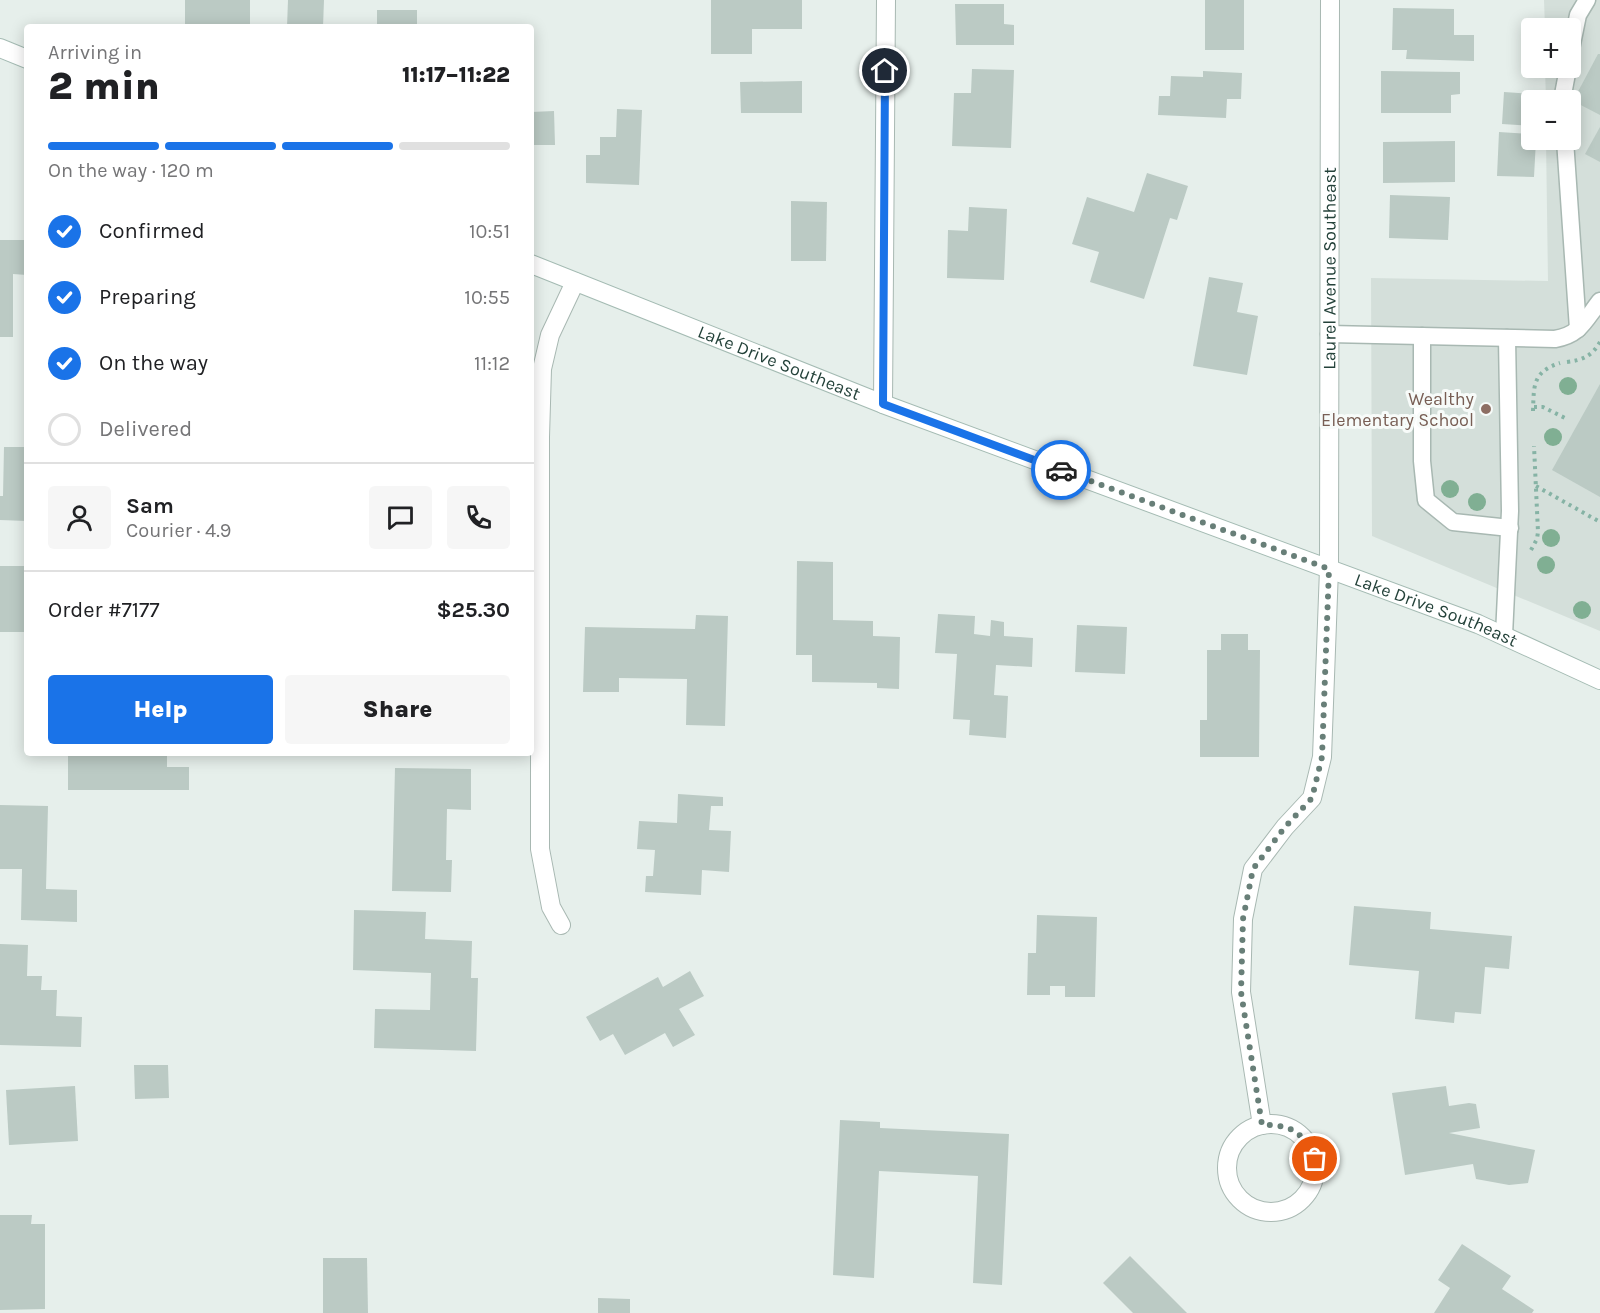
<!DOCTYPE html>
<html lang="en">
<head>
<meta charset="utf-8">
<style>
  :root { --surface:#fff; --page:#f6f6f6; --text:#202124; --muted:#757577; --line:#e0e0e0; --accent:#1a73e8 }
  body { margin:0; font-family:Karla,sans-serif; background:var(--page); color:var(--text); height:100vh; display:flex; flex-direction:column; font-size:22px; white-space:nowrap }
  * { box-sizing:border-box; margin:0 }
  p { font-size:20px; color:var(--muted) }
  .icon { flex:none; width:33px; height:33px; fill:none; stroke:currentColor; stroke-width:2; stroke-linecap:round; stroke-linejoin:round }
  .map { position:relative; flex:1; overflow:hidden }
  .drawer { position:absolute; left:24px; top:24px; width:510px; height:732px; display:flex; flex-direction:column; background:var(--surface); border-radius:6px; box-shadow:0 3px 15px #0003 }
  .drawer>* { flex:none }
  .buttons { position:absolute; left:1521px; top:18px; display:grid; gap:12px }
  .buttons a { display:grid; place-items:center; width:60px; height:60px; border-radius:6px; background:var(--surface); box-shadow:0 3px 15px #0003; font-size:30px }
  .pin { position:absolute; display:grid; place-items:center; width:51px; height:51px; color:#fff; margin:-26px; border:3px solid #fff; border-radius:50%; box-shadow:0 2px 6px #0007 }
  .courier { position:absolute; display:grid; place-items:center; width:60px; height:60px; margin:-30px; border:4px solid #1a73e8; border-radius:50%; background:#fff; color:#222; box-shadow:0 2px 8px #0007 }
  .headline em { font-style:normal; font-weight:800 }
  .headline div { display:flex; flex-direction:column-reverse }
  .headline { display:flex; align-items:center; justify-content:space-between; height:102px; padding:0 24px }
  h1 { font-size:39px; font-weight:800; line-height:45px }
  .bar { display:grid; grid-template-columns:repeat(4,1fr); gap:9px 6px; align-content:center; height:72px; padding:0 24px }
  .bar i { height:8px; border-radius:4px; background:var(--line) }
  .bar .current { background:var(--accent) }
  .bar p { grid-column:span 4 }
  .line { display:flex; align-items:center; gap:15px; padding:0 24px; border-top:2px solid var(--line) }
  .line div { flex:1 }
  .round { display:grid; place-items:center; flex:none; width:63px; height:63px; border-radius:6px; background:var(--page) }
  ol { padding:0 24px; list-style:none }
  li { display:flex; align-items:center; gap:18px; height:66px }
  li p { margin-inline-start:auto }
  li .icon { padding:6px; border-radius:50%; background:var(--accent); color:#fff; stroke-width:4 }
  li:last-child { color:var(--muted) }
  li i { width:33px; height:33px; border:3px solid var(--line); border-radius:50% }
  .cta { display:flex; gap:12px; margin-top:auto; padding:12px 24px }
  .cta a { flex:1; height:69px; border-radius:6px; background:var(--accent); color:#fff; font-size:24px; font-weight:800; line-height:69px; text-align:center }
  .cta a+a { background:var(--page); color:var(--text) }
  .map>svg:first-child { display:block }
  .built { fill:#d4dfda }
  .building { fill:#bbcac4 }
  .lines { fill:none; stroke-linecap:round; stroke-linejoin:round }
  .lane-casing { stroke:#a8b8b2; stroke-width:19 }
  .street-casing { stroke:#a8b8b2; stroke-width:20 }
  .secondary-casing { stroke:#a4bbb3; stroke-width:20 }
  .path { stroke:#86b3a5; stroke-width:4; stroke-dasharray:3 4.5; stroke-linecap:butt }
  .lane { stroke:#fff; stroke-width:16 }
  .street { stroke:#fff; stroke-width:18 }
  .secondary { stroke:#fff; stroke-width:18 }
  .tree { fill:#80af93 }
  .done { stroke:#687f78; stroke-width:6; stroke-dasharray:0 10.8 }
  .route { stroke:#1a73e8; stroke-width:8 }
  .education-dot { fill:#8d6e63; stroke:#f7fbf9; stroke-width:2 }
  .labels { text-anchor:middle; stroke-width:6; stroke-linejoin:round; paint-order:stroke }
  .street-label { font-size:18px; fill:#24423a; stroke:#f7fbf9 }
  .education-label { font-size:18px; fill:#785e54; stroke:#f7fbf9; text-anchor:end }
</style>
</head>
<body>
<div class="map">
<svg width="1600" height="1313" viewBox="0 0 1600 1313">
  <rect width="100%" height="100%" fill="#e6efeb"/>
  <path class="built" d="M1544 0H1600V631L1372 536 1371 278 1548 281 1546 140H1570V100H1546L1545 68H1570V28H1545Z"/>
  <g class="building">
    <rect x="185" y="0" width="65" height="27"/>
    <path d="M288 0H324L323 27H287Z"/>
    <path d="M711 0H802V29H752V54H711Z"/>
    <rect x="1205" y="0" width="39" height="50"/>
    <path d="M955 4H1004V24L1014 25V45H956Z"/>
    <path d="M1393 8 1454 9V35H1474V61L1406 59 1407 50H1392Z"/>
    <rect x="377" y="10" width="40" height="17"/>
    <path d="M1598 54H1600V115L1573 101Z"/>
    <path d="M972 69 1014 70 1011 148 952 146 954 93H971Z"/>
    <path d="M1203 71 1242 73 1241 99H1227L1226 118 1158 115 1159 96H1170L1171 76 1203 77Z"/>
    <path d="M1381 71 1460 72V94L1451 95V113H1381Z"/>
    <path d="M802 81V113H741L740 82Z"/>
    <path d="M1504 92 1535 94V100H1532V126L1502 124Z"/>
    <path d="M617 109 642 110 639 185 586 183V155H600V137H616Z"/>
    <path d="M554 111 555 145H531V112Z"/>
    <path d="M1600 127V162L1585 154Z"/>
    <path d="M1499 132 1532 134V140H1536L1534 177 1497 176Z"/>
    <path d="M1455 141V182L1383 183V142Z"/>
    <path d="M1147 173 1188 186 1177 220 1170 218 1144 299 1090 282 1099 252 1072 244 1087 197 1134 212Z"/>
    <path d="M1390 195 1450 197 1448 240 1389 238Z"/>
    <path d="M791 201 827 202 826 261H791Z"/>
    <path d="M969 207 1007 209 1004 280 947 278 948 230 968 231Z"/>
    <path d="M0 240H27V275L13 274V337H0Z"/>
    <path d="M1209 277 1243 283 1237 312 1258 316 1247 375 1193 366Z"/>
    <path d="M1600 384V497L1552 470Z"/>
    <path d="M25 436H27V521L0 520V496H3L4 447H24Z"/>
    <path d="M797 561 833 562V620L873 621V636L900 637 899 689 877 688V683L812 682V655H796Z"/>
    <rect x="0" y="566" width="27" height="66"/>
    <path d="M938 614 975 616 974 634 990 636 991 620 1004 622V636L1033 638 1032 667 996 665 994 695 1008 696 1006 738 969 735 970 720 953 719 957 654 935 653Z"/>
    <path d="M696 615 728 616 725 726 686 725 687 679 619 678V692H583L585 627 695 629Z"/>
    <path d="M1077 625 1127 627 1125 674 1075 672Z"/>
    <path d="M1221 634H1248V650H1260L1259 757H1200V720H1207V650H1221Z"/>
    <path d="M110 753H167V767H189V790H68V756H110Z"/>
    <path d="M395 768 471 769V810L447 809 446 860H452L451 892 392 891Z"/>
    <path d="M678 794 723 797V806H711L709 830 731 831 729 872 702 870 701 895 645 892 646 876H653L655 850 637 849 639 821 677 823Z"/>
    <path d="M0 805 48 806 46 889 77 890V922L21 920 22 869H0Z"/>
    <path d="M1354 906 1431 912 1430 929 1512 936 1509 969 1485 967 1481 1014 1455 1012 1454 1023 1415 1019 1419 971 1349 965Z"/>
    <path d="M354 910 426 912 425 939 472 941 471 978H478L476 1051 374 1048 375 1009 430 1010 431 973 353 970Z"/>
    <path d="M1037 915 1097 917 1095 997H1065V986H1050V995H1027L1028 953H1036Z"/>
    <path d="M0 944 28 945 27 976H42L41 990H57L56 1016 82 1017 81 1047 0 1045Z"/>
    <path d="M690 971 704 996 679 1009 695 1035 673 1047 665 1033 625 1055 613 1034 600 1041 586 1017 658 977 663 987Z"/>
    <path d="M134 1065H168L169 1098 135 1099Z"/>
    <path d="M75 1086 78 1141 9 1145 6 1090Z"/>
    <path d="M1446 1086 1449 1106 1469 1103 1476 1104 1480 1128 1449 1133 1535 1150 1528 1183 1509 1185 1476 1179 1473 1164 1405 1175 1392 1093Z"/>
    <path d="M840 1120 880 1122V1128L1009 1134 1002 1285 973 1283 978 1176 879 1171 874 1278 833 1275Z"/>
    <path d="M0 1215H32L31 1224H45V1309L0 1310Z"/>
    <path d="M1462 1244 1511 1276 1502 1289 1534 1310 1532 1313H1434L1450 1288 1438 1280Z"/>
    <path d="M1130 1256 1187 1313H1133L1103 1283Z"/>
    <path d="M323 1258H367L368 1313H323Z"/>
    <path d="M598 1298 630 1299V1313H598Z"/>
  </g>
  <g class="lines">
    <g class="lane-casing">
      <g id="lane">
        <path d="M1570 54 1578 15 1587 0"/>
        <path d="M1562 100 1568 68"/>
        <path d="M1565 140 1578 329"/>
        <path d="M1329 334 1555 339C1580 335 1585 320 1600 301"/>
        <path d="M1422 336V461L1426 500 1453 522 1510 528"/>
        <path d="M1504 635 1510 511 1507 338"/>
      </g>
    </g>
    <g class="street-casing">
      <g id="street">
        <path d="M883 404 886 0"/>
        <path d="M561 925 551 907 540 849V437L542 369 550 335 575 282"/>
        <circle cx="1271" cy="1168" r="44"/>
        <path id="s1" d="M1262 1125 1241 992 1243 919 1253 869 1285 827 1312 798 1322 757 1329 569 1330 0"/>
      </g>
    </g>
    <g class="secondary-casing">
      <g id="secondary">
        <path d="M0 48 27 59"/>
        <path id="s2" d="M531 264 883 404 1478 624 1600 680"/>
      </g>
    </g>
    <g class="path">
      <path d="M1567 362C1583 360 1592 356 1600 342"/>
      <path d="M1534 407H1543L1565 418"/>
      <path d="M1533 411C1534 386 1532 372 1560 363"/>
      <path d="M1536 486 1600 522"/>
      <path d="M1531 550 1537 539 1538 532 1534 446"/>
    </g>
    <use href="#lane" class="lane"/>
    <use href="#street" class="street"/>
    <use href="#secondary" class="secondary"/>
  </g>
  <g class="tree">
    <circle cx="1568" cy="386" r="9"/>
    <circle cx="1553" cy="437" r="9"/>
    <circle cx="1450" cy="489" r="9"/>
    <circle cx="1477" cy="502" r="9"/>
    <circle cx="1551" cy="538" r="9"/>
    <circle cx="1546" cy="565" r="9"/>
    <circle cx="1582" cy="610" r="9"/>
  </g>
  <g class="lines">
    <path class="done" d="M1061 470 1329 569 1322 757 1312 798 1285 827 1253 869 1243 919 1241 992 1262 1125C1291 1124 1304 1133 1315 1159"/>
    <path class="route" d="M885 71 883 404 1061 470"/>
  </g>
  <circle class="education-dot" cx="1486" cy="409" r="6"/>
  <g class="labels">
    <g class="street-label">
      <text dy="6" stroke="none"><textPath href="#s1" startOffset="882">Laurel Avenue Southeast</textPath></text>
      <text dy="6" stroke="none"><textPath href="#s2" startOffset="267">Lake Drive Southeast</textPath></text>
      <text dy="6" stroke="none"><textPath href="#s2" startOffset="969">Lake Drive Southeast</textPath></text>
    </g>
    <g class="education-label">
      <text x="1474" y="405">Wealthy<tspan x="1474" dy="21">Elementary School</tspan></text>
    </g>
  </g>
</svg>
<div class="buttons">
<a>+</a>
<a>−</a>
</div>
<div class="pin" style="left:1315px;top:1159px;background:#ea580c"><svg class="icon" aria-label="bag" viewBox="0 0 24 24"><path d="M5 8h14l-1 12H6zM9 8a3 3 0 0 1 6 0"/></svg></div>
<div class="pin" style="left:885px;top:71px;background:#1f2937"><svg class="icon" aria-label="home" viewBox="0 0 24 24"><path d="M3 11l9-7 9 7M6 9v11h12V9"/></svg></div>
<div class="courier" style="left:1061px;top:470px"><svg class="icon" aria-label="car" viewBox="0 0 24 24"><path d="M5 17H2v-5l4-1 3-4h7l3 4 3 1v5h-3M9 17h6M6 11h13"/><circle cx="7" cy="17" r="2"/><circle cx="17" cy="17" r="2"/></svg></div>
<section class="drawer">
<div class="headline"><div><h1>2 min</h1><p>Arriving in</p></div><em>11:17–11:22</em></div>
<div class="bar"><i class="current"></i><i class="current"></i><i class="current"></i><i></i><p>On the way · 120 m</p></div>
<ol>
<li><svg class="icon" aria-label="check" viewBox="0 0 24 24"><path d="M5 12l5 5 9-10"/></svg>Confirmed<p>10:51</p></li>
<li><svg class="icon" aria-label="check" viewBox="0 0 24 24"><path d="M5 12l5 5 9-10"/></svg>Preparing<p>10:55</p></li>
<li><svg class="icon" aria-label="check" viewBox="0 0 24 24"><path d="M5 12l5 5 9-10"/></svg>On the way<p>11:12</p></li>
<li><i></i>Delivered</li>
</ol>
<div class="line" style="height:108px"><a class="round"><svg class="icon" aria-label="person" viewBox="0 0 24 24"><circle cx="12" cy="8" r="4"/><path d="M4 21q1-7 8-7t8 7"/></svg></a><div><b>Sam</b><p>Courier · 4.9</p></div><a class="round"><svg class="icon" aria-label="chat" viewBox="0 0 24 24"><path d="M4 5h16v11H9l-5 4z"/></svg></a><a class="round"><svg class="icon" aria-label="phone" viewBox="0 0 24 24"><path d="M5 4h4l2 5-3 2q2 4 5 5l2-3 5 2v4C11 20 4 13 5 4z"/></svg></a></div>
<div class="line" style="height:78px"><div>Order #7177</div><b>$25.30</b></div>
<div class="cta"><a>Help</a><a>Share</a></div>
</section>
</div>
</body>
</html>
